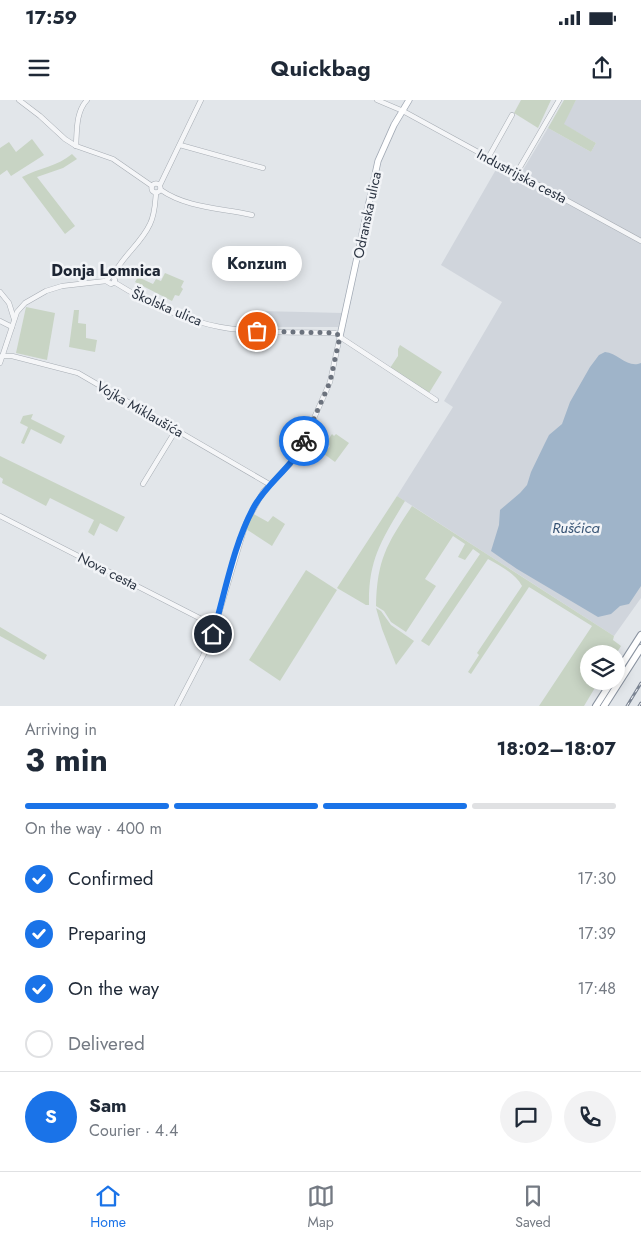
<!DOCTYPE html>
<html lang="en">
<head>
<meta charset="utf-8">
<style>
  :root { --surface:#fff; --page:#f2f2f3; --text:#1f2937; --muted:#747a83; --line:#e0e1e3; --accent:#1a73e8 }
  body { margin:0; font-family:Jost,sans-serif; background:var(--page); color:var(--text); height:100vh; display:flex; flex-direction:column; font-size:19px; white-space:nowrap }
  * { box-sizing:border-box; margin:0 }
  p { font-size:16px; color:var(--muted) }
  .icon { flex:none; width:28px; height:28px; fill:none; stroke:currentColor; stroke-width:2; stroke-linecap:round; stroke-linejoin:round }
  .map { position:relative; height:606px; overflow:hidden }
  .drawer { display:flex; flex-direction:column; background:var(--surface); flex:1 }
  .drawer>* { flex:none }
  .tools { position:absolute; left:580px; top:545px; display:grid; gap:10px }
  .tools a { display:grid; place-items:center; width:45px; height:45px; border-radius:50%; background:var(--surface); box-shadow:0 2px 12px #0003; font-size:25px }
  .pin { position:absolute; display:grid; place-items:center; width:42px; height:42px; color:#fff; margin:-21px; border:2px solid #fff; border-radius:50%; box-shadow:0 1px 5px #0007 }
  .courier { position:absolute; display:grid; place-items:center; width:50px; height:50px; margin:-25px; border:4px solid #1a73e8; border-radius:50%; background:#fff; color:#222; box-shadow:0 1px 6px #0007 }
  .bubble { position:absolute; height:35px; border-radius:18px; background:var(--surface); box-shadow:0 2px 12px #0003; font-size:16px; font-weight:700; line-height:35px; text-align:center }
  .head em { font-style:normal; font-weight:700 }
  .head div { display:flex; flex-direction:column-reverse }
  .head { display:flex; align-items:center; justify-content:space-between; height:85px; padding:0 25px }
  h1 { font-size:32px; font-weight:700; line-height:38px }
  .bar { display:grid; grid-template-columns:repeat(4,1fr); gap:8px 5px; align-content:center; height:60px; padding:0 25px }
  .bar i { height:6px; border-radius:4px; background:var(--line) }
  .bar .current { background:var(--accent) }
  .bar p { grid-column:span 4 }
  .line { display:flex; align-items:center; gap:12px; padding:0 25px; border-top:1px solid var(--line) }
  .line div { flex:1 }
  .round { display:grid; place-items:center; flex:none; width:52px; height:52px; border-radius:26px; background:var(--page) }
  ol { padding:0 25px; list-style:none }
  li { display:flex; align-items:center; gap:15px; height:55px }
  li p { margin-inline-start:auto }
  li .icon { padding:5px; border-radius:50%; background:var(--accent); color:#fff; stroke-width:4 }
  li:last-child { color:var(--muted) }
  li i { width:28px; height:28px; border:2px solid var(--line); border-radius:50% }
  .status { display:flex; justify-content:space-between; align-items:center; height:35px; padding:0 25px; background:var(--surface); direction:ltr }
  .status svg { height:14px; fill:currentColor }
  header { display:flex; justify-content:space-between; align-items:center; height:65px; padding:0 25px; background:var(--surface); font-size:22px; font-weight:700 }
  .tabs { display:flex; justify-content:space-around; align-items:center; height:70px; border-top:1px solid var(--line); background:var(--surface); font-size:14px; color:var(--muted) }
  .tabs a { display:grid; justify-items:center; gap:2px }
  .tabs .current { color:var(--accent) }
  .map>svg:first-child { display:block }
  .built { fill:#d0d5dc }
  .green { fill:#c8d4c4 }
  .water { fill:#9fb4c9 }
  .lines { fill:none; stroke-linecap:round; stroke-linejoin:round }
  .minor-casing { stroke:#a7adb4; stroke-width:5.5 }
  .major-casing { stroke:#a2aab5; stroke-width:7 }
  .highway-casing { stroke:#8a93a0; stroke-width:8 }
  .minor { stroke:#f5f6f8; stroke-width:4.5 }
  .major { stroke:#fff; stroke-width:5.5 }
  .highway { stroke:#fff; stroke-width:6 }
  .rail-casing { stroke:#7c8593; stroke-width:3 }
  .rail { stroke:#f2f4f7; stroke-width:1; stroke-dasharray:4; stroke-linecap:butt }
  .done { stroke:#6b727d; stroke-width:5; stroke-dasharray:0 9 }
  .route { stroke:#1a73e8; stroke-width:6 }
  .labels { text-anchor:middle; stroke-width:5; stroke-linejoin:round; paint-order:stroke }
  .street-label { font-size:14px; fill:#2b3442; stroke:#f2f4f7 }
  .water-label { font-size:15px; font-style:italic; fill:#365374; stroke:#f2f4f7 }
  .quarter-label { font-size:16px; font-weight:bold; fill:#1d2533; stroke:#f2f4f7 }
</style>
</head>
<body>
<div class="status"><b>17:59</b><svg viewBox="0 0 49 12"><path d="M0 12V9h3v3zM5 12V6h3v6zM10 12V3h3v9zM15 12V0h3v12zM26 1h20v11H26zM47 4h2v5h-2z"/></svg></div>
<header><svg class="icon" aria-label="menu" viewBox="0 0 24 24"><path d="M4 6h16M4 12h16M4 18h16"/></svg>Quickbag<svg class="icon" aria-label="share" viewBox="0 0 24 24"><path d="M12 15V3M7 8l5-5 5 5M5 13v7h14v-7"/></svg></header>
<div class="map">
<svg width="641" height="606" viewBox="0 0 641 606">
  <rect width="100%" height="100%" fill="#e2e6ea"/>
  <g class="built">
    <path d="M576 0H641V498L614 536 397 396 453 307 444 301 502 202 441 165 498 66 522 79 524 74 523 70 548 28 591 52 596 43 563 24Z"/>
    <path d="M258 211 303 212 342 213 338 227H258Z"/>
  </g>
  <g class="green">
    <path d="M521 0H551L538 28 514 13Z"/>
    <path d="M564 0H576L564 24 596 43 591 52 548 28Z"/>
    <path d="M32 39 44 55 11 76 7 70 0 75V48L9 42 16 52Z"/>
    <path d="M72 54 77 59 63 68 37 77 75 126 65 134 22 77C39 68 58 66 72 54Z"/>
    <path d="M165 173 184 181 181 187 183 189 179 196 175 195 172 201 135 182 138 177 153 184 156 179 161 181Z"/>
    <path d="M26 207 55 213 47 260 16 253Z"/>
    <path d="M74 210H79L78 223 86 224V238L97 240 95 252 69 247Z"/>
    <path d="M400 245 442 272 429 293 390 268 398 256V249Z"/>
    <path d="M33 314 31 319 65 336 61 344 31 329 24 344 21 343 28 327 20 323 23 316Z"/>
    <path d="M332 334 334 336 336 334 349 343 335 362 324 354 330 346 326 343Z"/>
    <path d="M0 356 125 417 117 432 100 423 94 436 88 432 94 420 50 398 46 406 2 383 3 379 0 377Z"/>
    <path d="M397 396 405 401C382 439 368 460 369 505H366L337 488Z"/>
    <path d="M412 406 614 536 613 540 621 546 616 554H589V581H599L584 606H539L592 526 529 487 471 574 468 572 479 555 477 553 522 486C515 473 500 466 488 459L429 546 421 541 480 454 473 449 465 460 458 457 465 444 453 436 425 479 436 486 406 532 391 522 384 511 376 506C377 459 387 444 412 406Z"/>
    <path d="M252 413 268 422 273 416 285 424 272 446 246 429Z"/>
    <path d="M306 470 337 490 280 581 249 560Z"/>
    <path d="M376 508 381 511 391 525 414 541 396 565 382 529Z"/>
    <path d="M0 527 47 555 44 560 0 536Z"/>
  </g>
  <path class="water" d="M605 252C618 253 628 269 641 263V486L629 504 620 506 611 514 598 517 517 469 491 451 499 425 500 410 520 393 527 385 531 372 545 343 549 335 562 324 570 302 590 267 599 255Z"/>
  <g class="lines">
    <g class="minor-casing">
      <g id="minor">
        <path d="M19 0 40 16 65 39 76 46 113 59 152 86"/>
        <path d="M377 0 403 11 641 141"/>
        <path d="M180 45 263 68"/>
        <path d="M76 46C77 29 76 12 87 0"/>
        <path d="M488 58 512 15"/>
        <path d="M516 74 559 0"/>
        <circle cx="156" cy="88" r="4.5"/>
        <path d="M160 85 201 0"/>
        <path d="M161 90C187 108 221 108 252 115"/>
        <path d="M113 176C122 156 141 144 150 124 155 114 155 104 156 93"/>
        <path d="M114 182C146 202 183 220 220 227 258 234 297 232 335 233L340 236 330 282 299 352 290 364 263 392 246 423 213 534 203 556 177 606"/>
        <path d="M0 192 9 203 14 219"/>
        <path d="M0 221 12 227"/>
        <path d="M340 237 436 300"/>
        <path d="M2 256H12L78 273 269 384"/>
        <path d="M0 263 17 212 25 203 46 191 62 186 106 181 110 176H113L115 180 113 183 111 184 106 181"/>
        <path d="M143 384 176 330"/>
        <path d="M0 416 215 526"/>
      </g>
    </g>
    <g class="major-casing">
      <path id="major" d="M340 236 378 61 394 25 409 0"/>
    </g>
    <g class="highway-casing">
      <g id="highway">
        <path d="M616 574 641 535"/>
        <path d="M596 606 612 581"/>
        <path d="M604 606 641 548"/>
      </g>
    </g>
    <use href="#minor" class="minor"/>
    <use href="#major" class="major"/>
    <use href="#highway" class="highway"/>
    <g class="rail-casing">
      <g id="rail">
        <path d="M627 606 641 583"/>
        <path d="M639 606 641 603"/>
      </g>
    </g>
    <use href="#rail" class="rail"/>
  </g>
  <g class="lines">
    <path class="done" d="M257 231 335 233 340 236 330 282 304 341"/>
    <path class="route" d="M213 534C225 493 234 442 255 405 269 381 293 367 304 341"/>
  </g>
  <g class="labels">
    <g class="street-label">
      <text transform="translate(522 76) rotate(28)" y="5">Industrijska cesta</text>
      <text transform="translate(367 115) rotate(-78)" y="5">Odranska ulica</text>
      <text transform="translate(167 207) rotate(23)" y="5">Školska ulica</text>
      <text transform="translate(140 309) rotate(30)" y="5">Vojka Miklaušića</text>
      <text transform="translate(108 471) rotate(27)" y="5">Nova cesta</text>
    </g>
    <g class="water-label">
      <text x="576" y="433">Rušćica</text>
    </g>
    <g class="quarter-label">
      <text x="106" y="176">Donja Lomnica</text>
    </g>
  </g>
</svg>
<div class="tools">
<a><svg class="icon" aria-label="layers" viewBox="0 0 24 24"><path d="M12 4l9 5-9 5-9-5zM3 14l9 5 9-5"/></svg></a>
</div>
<div class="pin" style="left:257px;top:231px;background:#ea580c"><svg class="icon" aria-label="bag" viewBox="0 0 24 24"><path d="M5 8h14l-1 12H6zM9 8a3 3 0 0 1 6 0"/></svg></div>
<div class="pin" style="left:213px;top:534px;background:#1f2937"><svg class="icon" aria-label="home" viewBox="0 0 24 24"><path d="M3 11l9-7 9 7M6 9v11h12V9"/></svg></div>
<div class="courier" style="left:304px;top:341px"><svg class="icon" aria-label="bike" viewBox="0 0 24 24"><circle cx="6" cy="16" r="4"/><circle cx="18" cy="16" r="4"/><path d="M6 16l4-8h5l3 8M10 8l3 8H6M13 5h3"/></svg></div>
<div class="bubble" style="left:212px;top:146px;width:90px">Konzum</div>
</div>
<section class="drawer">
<div class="head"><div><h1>3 min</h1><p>Arriving in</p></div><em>18:02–18:07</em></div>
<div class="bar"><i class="current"></i><i class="current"></i><i class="current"></i><i></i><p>On the way · 400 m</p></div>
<ol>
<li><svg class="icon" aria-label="check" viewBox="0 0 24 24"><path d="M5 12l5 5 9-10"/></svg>Confirmed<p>17:30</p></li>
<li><svg class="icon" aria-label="check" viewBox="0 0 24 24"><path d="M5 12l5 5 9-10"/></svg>Preparing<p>17:39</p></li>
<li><svg class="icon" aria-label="check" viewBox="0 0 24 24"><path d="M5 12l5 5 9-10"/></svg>On the way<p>17:48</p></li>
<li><i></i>Delivered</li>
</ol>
<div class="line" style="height:90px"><b class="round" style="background:var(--accent);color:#fff">S</b><div><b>Sam</b><p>Courier · 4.4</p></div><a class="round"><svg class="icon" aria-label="chat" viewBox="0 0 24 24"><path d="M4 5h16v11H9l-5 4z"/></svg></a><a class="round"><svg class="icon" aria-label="phone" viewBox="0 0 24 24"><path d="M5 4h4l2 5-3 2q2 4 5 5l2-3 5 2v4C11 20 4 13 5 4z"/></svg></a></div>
</section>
<nav class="tabs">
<a class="current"><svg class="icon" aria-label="home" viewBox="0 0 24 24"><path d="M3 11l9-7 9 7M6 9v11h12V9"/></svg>Home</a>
<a><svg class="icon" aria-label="map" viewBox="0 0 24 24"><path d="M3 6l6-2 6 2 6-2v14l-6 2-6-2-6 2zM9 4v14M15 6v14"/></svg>Map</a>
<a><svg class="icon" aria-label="saved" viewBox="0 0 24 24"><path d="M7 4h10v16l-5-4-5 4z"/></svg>Saved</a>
</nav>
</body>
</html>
